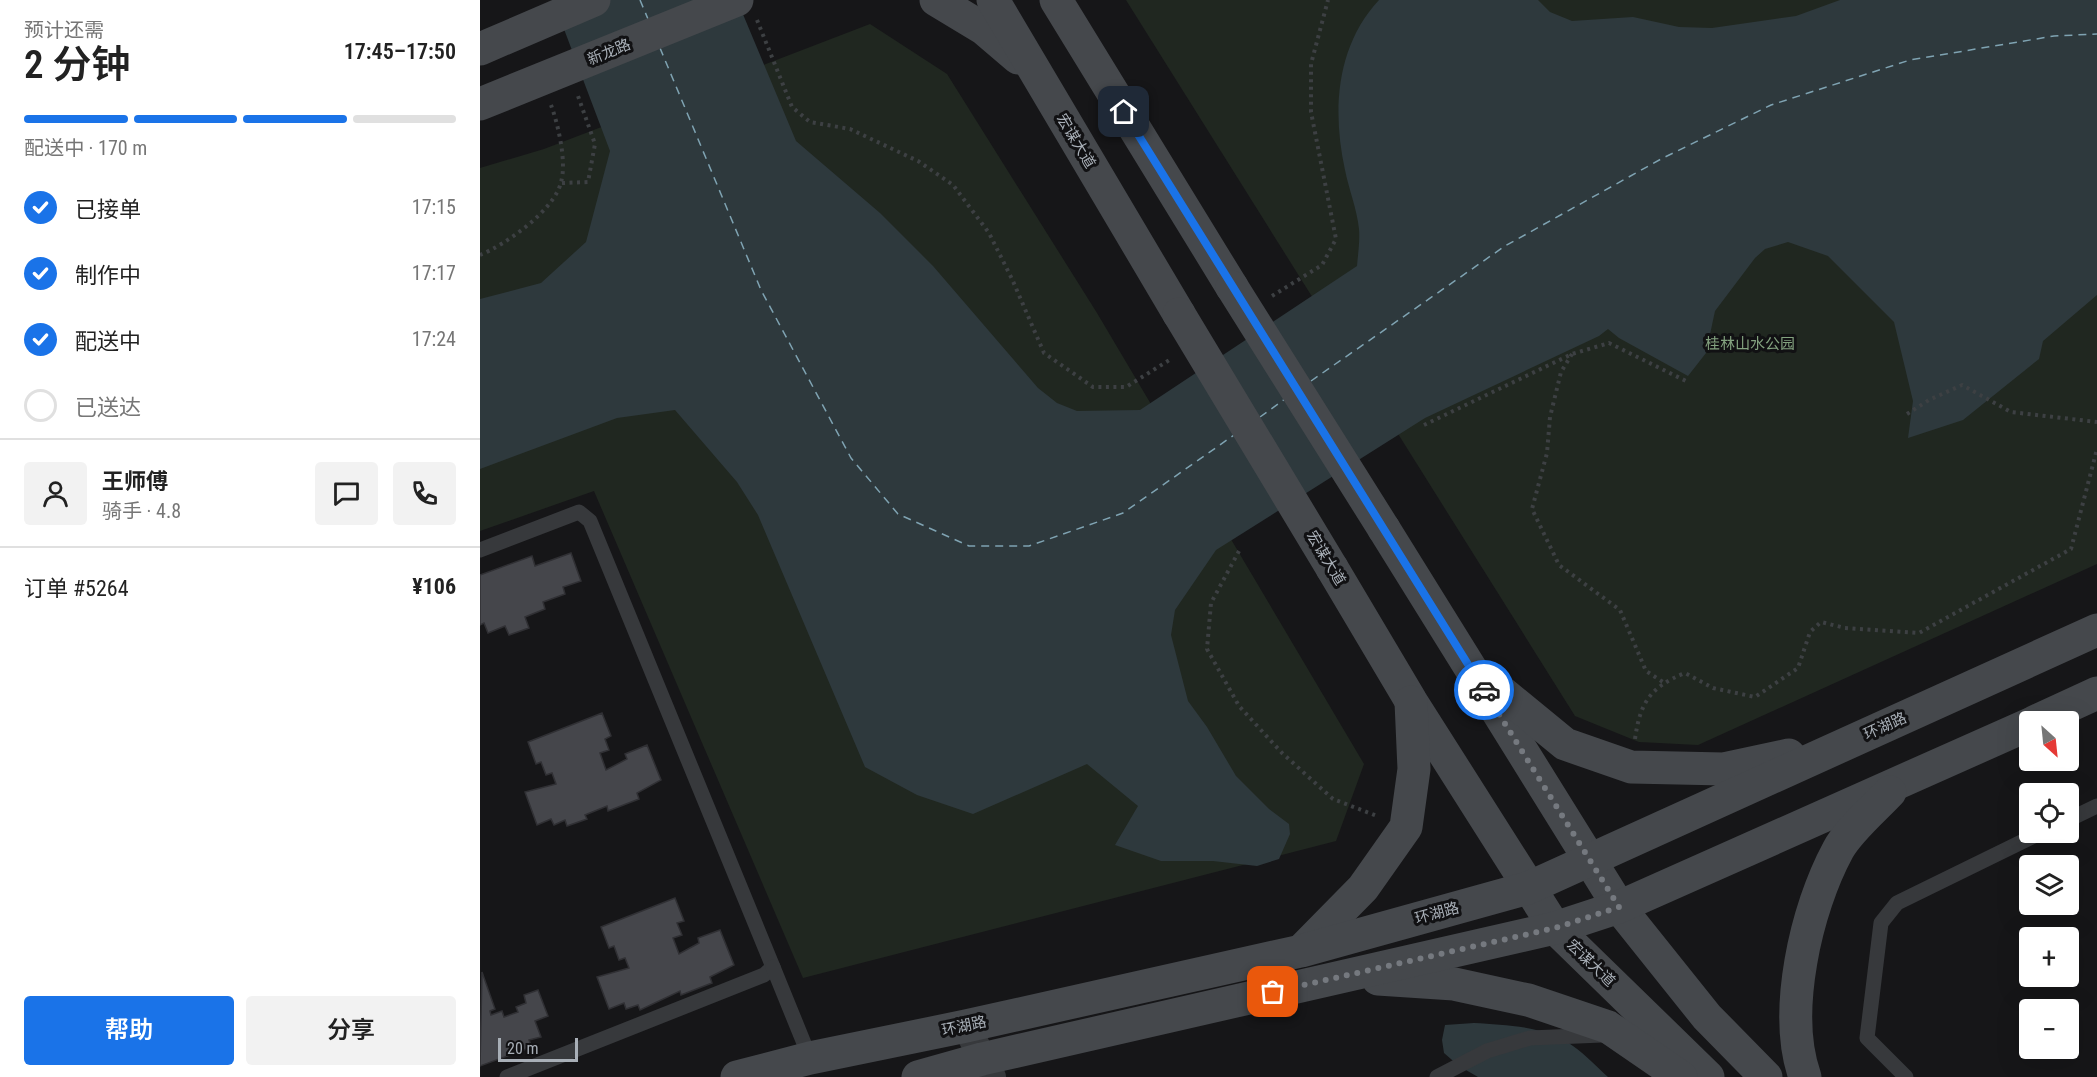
<!DOCTYPE html>
<html lang="zh">
<head>
<meta charset="utf-8">
<style>
  :root { --surface:#fff; --page:#f2f2f2; --text:#222; --muted:#767676; --line:#e0e0e0; --accent:#1a73e8 }
  body { margin:0; font-family:"Roboto Condensed","Noto Sans SC",sans-serif; background:var(--page); color:var(--text); height:100vh; display:flex; flex-direction:column; font-size:22px; white-space:nowrap }
  * { box-sizing:border-box; margin:0 }
  p { font-size:20px; color:var(--muted) }
  .icon { flex:none; width:33px; height:33px; fill:none; stroke:currentColor; stroke-width:2; stroke-linecap:round; stroke-linejoin:round }
  .map { position:relative; flex:1; overflow:hidden }
  .panel { display:flex; flex-direction:column; background:var(--surface); width:480px }
  .panel>* { flex:none }
  .needle { width:39px; rotate:153deg }
  .buttons { position:absolute; left:1539px; top:711px; display:grid; gap:12px }
  .buttons a { display:grid; place-items:center; width:60px; height:60px; border-radius:6px; background:var(--surface); box-shadow:0 6px 24px #0002; font-size:30px }
  .scale { position:absolute; left:18px; bottom:15px; width:80px; box-sizing:border-box; padding-left:6px; border:3px solid #a8afb7; border-top:0; font-size:16px; line-height:21px; white-space:nowrap; color:#a8afb7; -webkit-text-stroke:4px #111113; paint-order:stroke }
  .pin { position:absolute; display:grid; place-items:center; width:51px; height:51px; color:#fff; margin:-26px; border-radius:12px; box-shadow:0 3px 9px #0006 }
  .courier { position:absolute; display:grid; place-items:center; width:60px; height:60px; margin:-30px; border:4px solid #1a73e8; border-radius:50%; background:#fff; color:#222; box-shadow:0 2px 8px #0007 }
  .head em { font-style:normal; font-weight:600 }
  .head div { display:flex; flex-direction:column-reverse }
  .head { display:flex; align-items:center; justify-content:space-between; height:102px; padding:0 24px }
  h1 { font-size:39px; font-weight:600; line-height:45px }
  .bar { display:grid; grid-template-columns:repeat(4,1fr); gap:9px 6px; align-content:center; height:72px; padding:0 24px }
  .bar i { height:8px; border-radius:4px; background:var(--line) }
  .bar .active { background:var(--accent) }
  .bar p { grid-column:span 4 }
  .line { display:flex; align-items:center; gap:15px; padding:0 24px; border-top:2px solid var(--line) }
  .line div { flex:1 }
  .round { display:grid; place-items:center; flex:none; width:63px; height:63px; border-radius:6px; background:var(--page) }
  ol { padding:0 24px; list-style:none }
  li { display:flex; align-items:center; gap:18px; height:66px }
  li p { margin-inline-start:auto }
  li .icon { padding:6px; border-radius:50%; background:var(--accent); color:#fff; stroke-width:4 }
  li:last-child { color:var(--muted) }
  li i { width:33px; height:33px; border:3px solid var(--line); border-radius:50% }
  .cta { display:flex; gap:12px; margin-top:auto; padding:12px 24px }
  .cta a { flex:1; height:69px; border-radius:6px; background:var(--accent); color:#fff; font-size:24px; font-weight:600; line-height:69px; text-align:center }
  .cta a+a { background:var(--page); color:var(--text) }
  main { display:flex; flex:1; min-height:0 }
  .map>svg:first-child { display:block }
  .green { fill:#202720 }
  .water { fill:#2e393d }
  .lines { fill:none; stroke-linecap:round; stroke-linejoin:round }
  .ferry { stroke:#7fa3b2; stroke-width:1.5; stroke-dasharray:8 6; stroke-linecap:butt }
  .building { fill:#45464b; stroke:#303034; stroke-width:1.5 }
  .path { stroke:#3d4043; stroke-width:4; stroke-dasharray:3 4.5; stroke-linecap:butt }
  .service { stroke:#37393c; stroke-width:15 }
  .minor { stroke:#37393c; stroke-width:28 }
  .secondary { stroke:#45484c; stroke-width:33 }
  .secondary-bridge { stroke:#45484c; stroke-width:33 }
  .done { stroke:#75797f; stroke-width:6; stroke-dasharray:0 10.8 }
  .route { stroke:#1a73e8; stroke-width:8 }
  .labels { text-anchor:middle; stroke-width:6; stroke-linejoin:round; paint-order:stroke }
  .street-label { font-size:15px; fill:#a8afb7; stroke:#111113 }
  .park-label { font-size:15px; fill:#83a27f; stroke:#111113 }
</style>
</head>
<body>
<main>
<section class="panel">
<div class="head"><div><h1>2 分钟</h1><p>预计还需</p></div><em>17:45–17:50</em></div>
<div class="bar"><i class="active"></i><i class="active"></i><i class="active"></i><i></i><p>配送中 · 170 m</p></div>
<ol>
<li><svg class="icon" aria-label="check" viewBox="0 0 24 24"><path d="M5 12l5 5 9-10"/></svg>已接单<p>17:15</p></li>
<li><svg class="icon" aria-label="check" viewBox="0 0 24 24"><path d="M5 12l5 5 9-10"/></svg>制作中<p>17:17</p></li>
<li><svg class="icon" aria-label="check" viewBox="0 0 24 24"><path d="M5 12l5 5 9-10"/></svg>配送中<p>17:24</p></li>
<li><i></i>已送达</li>
</ol>
<div class="line" style="height:108px"><a class="round"><svg class="icon" aria-label="person" viewBox="0 0 24 24"><circle cx="12" cy="8" r="4"/><path d="M4 21q1-7 8-7t8 7"/></svg></a><div><b>王师傅</b><p>骑手 · 4.8</p></div><a class="round"><svg class="icon" aria-label="chat" viewBox="0 0 24 24"><path d="M4 5h16v11H9l-5 4z"/></svg></a><a class="round"><svg class="icon" aria-label="phone" viewBox="0 0 24 24"><path d="M5 4h4l2 5-3 2q2 4 5 5l2-3 5 2v4C11 20 4 13 5 4z"/></svg></a></div>
<div class="line" style="height:78px"><div>订单 #5264</div><b>¥106</b></div>
<div class="cta"><a>帮助</a><a>分享</a></div>
</section>
<div class="map">
<svg width="1617" height="1077" viewBox="0 0 1617 1077">
  <rect width="100%" height="100%" fill="#161618"/>
  <g class="green">
    <path d="M646 0H1617V564L1218 745 1159 742 1095 716Z"/>
    <path d="M390 24 467 74 617 313 884 764 856 841 323 978 114 491 0 531V168L64 149Z"/>
  </g>
  <g class="water">
    <path d="M73 0H257L316 141 400 213 453 266 558 388 577 403 597 411 660 410 877 266C878 254 880 241 879 229 877 209 869 190 865 170 852 111 856 46 899 0H1058L1070 12 1092 21 1153 17 1199 27 1232 28 1316 16 1360 0H1617V295L1563 341 1559 359 1483 420 1428 438 1433 401 1414 322 1348 256 1308 242 1285 249 1275 258 1235 311 1226 353 1208 376 1139 338 1128 329 1119 336 945 418 736 550 695 610 691 635 708 701 727 727 756 776 789 809 809 824 810 834 799 859 777 866 733 861H681L635 845 658 806 607 764 493 814 437 795 385 767 278 515 257 482 195 410 137 418 0 469V299L61 283 106 242 130 151Z"/>
    <path d="M994 1023C1026 1025 1066 1026 1093 1046 1106 1055 1117 1067 1128 1077H998L979 1066 964 1053 962 1040 965 1025Z"/>
  </g>
  <g class="lines">
    <g class="ferry">
      <path d="M160 0 168 19"/>
      <path d="M180 48 281 290 371 458 418 514 489 546H549L643 513 754 435"/>
      <path d="M831 381 1025 246 1181 159 1291 105 1430 60 1574 36 1617 34"/>
      <path d="M780 417 805 399"/>
    </g>
  </g>
  <g class="building">
    <path d="M91 553 101 581 83 587 85 594 63 602 65 609 45 617 49 628 29 635 25 626 8 633 4 623 0 625V575L52 556 55 566Z"/>
    <path d="M122 713 131 736 125 739 129 750 120 753 126 770 147 759 145 754 167 745 181 780 157 793 159 799 128 811 127 806 105 815 107 819 87 826 85 820 74 825 71 819 57 825 45 792 76 784 72 773 66 775 61 762 56 764 48 742Z"/>
    <path d="M195 898 204 921 197 923 202 935 193 938 199 954 219 943 218 938 240 930 254 965 230 977 232 983 201 995 200 991 160 1010 158 1005 146 1009 144 1003 129 1009 117 977 149 968 145 958 139 960 134 946 129 948 121 927Z"/>
    <path d="M2 972 15 1009 10 1011 11 1015 22 1011 24 1017 38 1012 36 1007 46 1003 44 995 58 990 68 1016 55 1021 61 1037 49 1040 52 1047 0 1066Z"/>
  </g>
  <g class="lines">
    <g class="path">
      <path d="M277 20 312 107 330 122 370 129 438 161 473 185 509 233 532 279 564 353 613 387H646L691 359"/>
      <path d="M82 183 108 182 115 144 98 96"/>
      <path d="M0 255C25 245 75 210 81 182 87 162 78 124 71 105"/>
      <path d="M792 296 842 265 856 239 831 112V64L848 0"/>
      <path d="M1092 354 1081 372 1070 417 1067 453 1052 509 1079 565 1140 610 1166 671 1183 682"/>
      <path d="M1427 414 1449 400 1482 385 1531 412 1617 422"/>
      <path d="M944 425 1092 354 1129 343 1208 382"/>
      <path d="M759 551 731 603 727 649 759 706 802 753 853 799 897 816"/>
      <path d="M1155 739C1160 703 1170 687 1205 673L1233 688 1275 697 1318 668 1330 632 1341 622 1365 628 1439 633 1591 549 1617 449"/>
    </g>
    <g class="service">
      <path d="M0 550 99 512 110 521 293 967 284 975 27 1077"/>
      <path d="M1588 820 1617 806"/>
      <path d="M293 967 330 1058"/>
      <path d="M957 1077 1007 1051 1050 1038 1122 1035"/>
      <path d="M1426 1077 1387 1038 1401 923 1417 903 1562 832"/>
    </g>
    <path class="minor" d="M486 1026 512 1077"/>
    <g class="secondary">
      <path d="M456 0 504 29 538 58"/>
      <path d="M513 0 699 314"/>
      <path d="M576 0 752 287"/>
      <path d="M904 529 1139 907 1227 1017 1286 1077"/>
      <path d="M852 568 931 701 1075 928 1228 1077"/>
      <path d="M1007 680 1085 744 1151 767 1244 769 1309 755"/>
      <path d="M1554 722 1617 693"/>
      <path d="M822 950 883 888 926 827 934 769 931 702"/>
      <path d="M898 979 974 984 1048 1000 1128 1027 1201 1077"/>
      <path d="M257 1077 330 1058 486 1026 821 951 1048 888 1617 630"/>
      <path d="M438 1077 502 1059 1075 928 1139 907 1550 724"/>
      <path d="M1325 1077C1302 1013 1326 909 1358 850 1368 831 1394 809 1410 792"/>
    </g>
    <g class="secondary-bridge">
      <path d="M0 49 114 0"/>
      <path d="M0 104 257 0"/>
      <path d="M752 287 904 529"/>
      <path d="M699 314 852 568"/>
    </g>
  </g>
  <g class="lines">
    <path class="done" d="M793 992 1075 928 1139 907 1004 690"/>
    <path class="route" d="M644 112 1004 690"/>
  </g>
  <g class="labels">
    <g class="street-label">
      <text transform="translate(129 52) rotate(-22)" y="5">新龙路</text>
      <text transform="translate(596 141) rotate(59)" y="5">宏谋大道</text>
      <text transform="translate(846 558) rotate(59)" y="5">宏谋大道</text>
      <text transform="translate(1405 726) rotate(-24)" y="5">环湖路</text>
      <text transform="translate(957 913) rotate(-15)" y="5">环湖路</text>
      <text transform="translate(1111 963) rotate(44)" y="5">宏谋大道</text>
      <text transform="translate(484 1026) rotate(-12)" y="5">环湖路</text>
    </g>
    <g class="park-label">
      <text x="1270" y="349">桂林山水公园</text>
    </g>
  </g>
</svg>
<div class="buttons">
<a><svg class="needle" viewBox="-14 -14 28 28"><path d="M0-13l5 13h-10z" fill="#e53935"/><path d="M0 13l5-13h-10z" fill="#767676"/></svg></a>
<a><svg class="icon" aria-label="locate" viewBox="0 0 24 24"><circle cx="12" cy="12" r="6"/><path d="M12 2v4M12 18v4M2 12h4M18 12h4"/></svg></a>
<a><svg class="icon" aria-label="layers" viewBox="0 0 24 24"><path d="M12 4l9 5-9 5-9-5zM3 14l9 5 9-5"/></svg></a>
<a>+</a>
<a>−</a>
</div>
<div class="scale">20 m</div>
<div class="pin" style="left:793px;top:992px;background:#ea580c"><svg class="icon" aria-label="bag" viewBox="0 0 24 24"><path d="M5 8h14l-1 12H6zM9 8a3 3 0 0 1 6 0"/></svg></div>
<div class="pin" style="left:644px;top:112px;background:#1f2937"><svg class="icon" aria-label="home" viewBox="0 0 24 24"><path d="M3 11l9-7 9 7M6 9v11h12V9"/></svg></div>
<div class="courier" style="left:1004px;top:690px"><svg class="icon" aria-label="car" viewBox="0 0 24 24"><path d="M5 17H2v-5l4-1 3-4h7l3 4 3 1v5h-3M9 17h6M6 11h13"/><circle cx="7" cy="17" r="2"/><circle cx="17" cy="17" r="2"/></svg></div>
</div>
</main>
</body>
</html>
